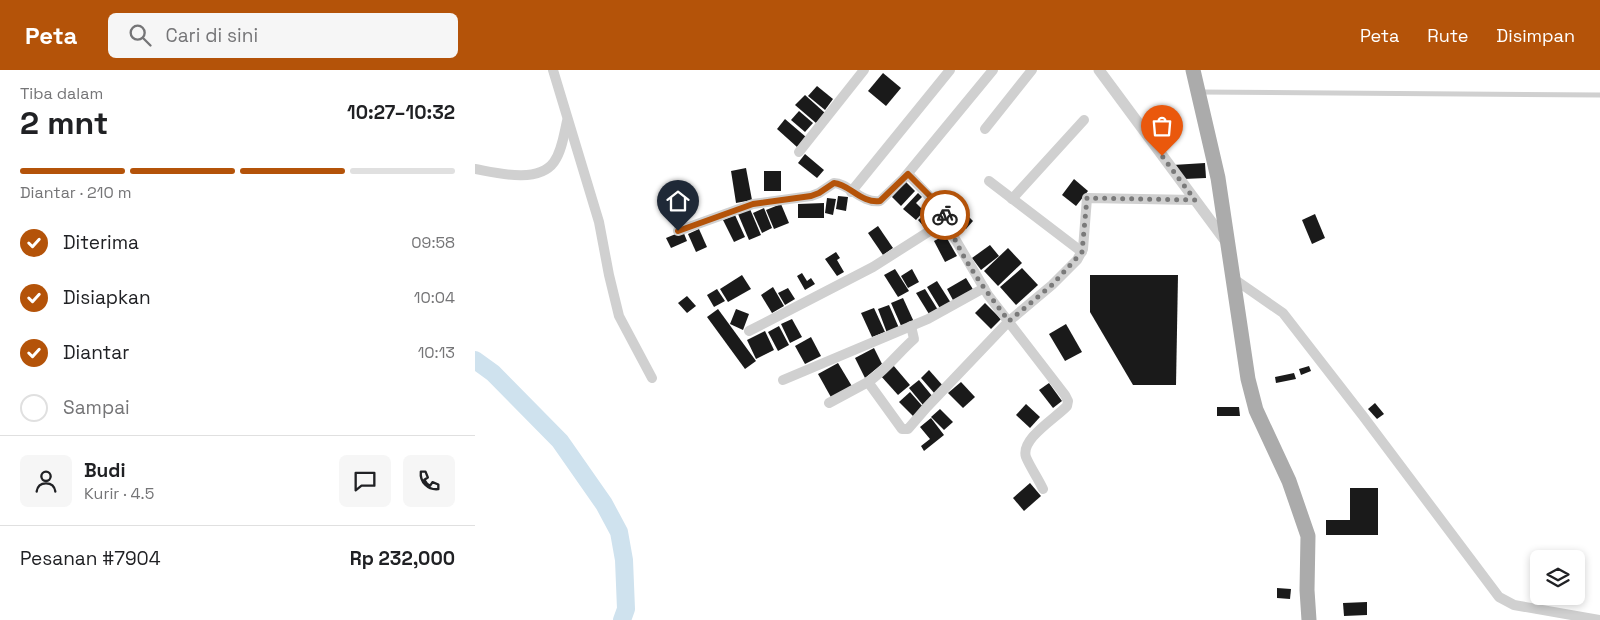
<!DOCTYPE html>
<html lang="id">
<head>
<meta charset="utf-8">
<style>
  :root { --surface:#fff; --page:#f6f6f6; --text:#202124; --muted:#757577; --line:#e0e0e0; --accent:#b45309 }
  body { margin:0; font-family:"Space Grotesk",sans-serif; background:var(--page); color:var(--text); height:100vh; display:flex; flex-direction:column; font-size:19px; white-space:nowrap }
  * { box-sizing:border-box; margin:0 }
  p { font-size:16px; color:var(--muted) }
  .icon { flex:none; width:28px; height:28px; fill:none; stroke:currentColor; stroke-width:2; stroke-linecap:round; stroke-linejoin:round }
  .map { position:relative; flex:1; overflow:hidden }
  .panel { display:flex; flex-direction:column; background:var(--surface); width:475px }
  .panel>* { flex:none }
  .tools { position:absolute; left:1055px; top:480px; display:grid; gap:10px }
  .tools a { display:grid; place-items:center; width:55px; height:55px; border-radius:8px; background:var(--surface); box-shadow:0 2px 8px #0003; font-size:25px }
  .pin { position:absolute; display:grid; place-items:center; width:42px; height:42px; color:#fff; margin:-51px -21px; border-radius:50% 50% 50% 0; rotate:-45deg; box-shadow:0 0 5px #0007 }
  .pin .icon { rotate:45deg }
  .courier { position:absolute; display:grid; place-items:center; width:50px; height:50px; margin:-25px; border:4px solid #b45309; border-radius:50%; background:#fff; color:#222; box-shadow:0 1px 6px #0007 }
  .head em { font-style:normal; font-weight:600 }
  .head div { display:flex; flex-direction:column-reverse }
  .head { display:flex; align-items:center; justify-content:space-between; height:85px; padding:0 20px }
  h1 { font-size:32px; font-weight:600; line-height:38px }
  .bar { display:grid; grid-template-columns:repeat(4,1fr); gap:8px 5px; align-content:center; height:60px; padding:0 20px }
  .bar i { height:6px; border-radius:4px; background:var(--line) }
  .bar .on { background:var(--accent) }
  .bar p { grid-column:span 4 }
  .line { display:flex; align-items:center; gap:12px; padding:0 20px; border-top:1px solid var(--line) }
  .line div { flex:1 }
  .round { display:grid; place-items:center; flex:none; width:52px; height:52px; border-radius:8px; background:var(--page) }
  ol { padding:0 20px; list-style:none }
  li { display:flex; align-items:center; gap:15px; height:55px }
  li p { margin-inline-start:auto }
  li .icon { padding:5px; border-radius:50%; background:var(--accent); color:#fff; stroke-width:4 }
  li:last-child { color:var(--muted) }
  li i { width:28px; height:28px; border:2px solid var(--line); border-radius:50% }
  header { display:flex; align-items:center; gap:30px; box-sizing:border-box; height:70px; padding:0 25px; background:var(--accent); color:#fff }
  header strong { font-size:24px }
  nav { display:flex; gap:28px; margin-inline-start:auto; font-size:18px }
  .search { width:350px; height:45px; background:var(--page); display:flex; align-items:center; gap:12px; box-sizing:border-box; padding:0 18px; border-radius:8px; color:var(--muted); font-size:19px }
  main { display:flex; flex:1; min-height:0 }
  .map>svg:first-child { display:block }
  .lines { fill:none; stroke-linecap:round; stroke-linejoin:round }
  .river { stroke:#cfe2ee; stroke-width:18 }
  .building { fill:#1a1a1a }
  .service { stroke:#d0d0d0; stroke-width:5 }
  .minor { stroke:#d0d0d0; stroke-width:10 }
  .tertiary { stroke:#d0d0d0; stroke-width:11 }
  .primary { stroke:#ababab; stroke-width:15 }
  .done { stroke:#7a7a7a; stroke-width:5; stroke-dasharray:0 9 }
  .route { stroke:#b45309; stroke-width:6 }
</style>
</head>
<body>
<header>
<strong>Peta</strong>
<div class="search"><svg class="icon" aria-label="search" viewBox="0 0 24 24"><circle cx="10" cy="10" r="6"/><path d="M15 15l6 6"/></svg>Cari di sini</div>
<nav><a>Peta</a><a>Rute</a><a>Disimpan</a></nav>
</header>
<main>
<section class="panel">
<div class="head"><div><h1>2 mnt</h1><p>Tiba dalam</p></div><em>10:27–10:32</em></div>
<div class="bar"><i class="on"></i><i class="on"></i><i class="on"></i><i></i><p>Diantar · 210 m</p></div>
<ol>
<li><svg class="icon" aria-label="check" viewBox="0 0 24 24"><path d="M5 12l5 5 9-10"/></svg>Diterima<p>09:58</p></li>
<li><svg class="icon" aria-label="check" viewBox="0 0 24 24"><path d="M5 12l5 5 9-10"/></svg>Disiapkan<p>10:04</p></li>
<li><svg class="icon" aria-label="check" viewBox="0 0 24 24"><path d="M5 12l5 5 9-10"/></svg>Diantar<p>10:13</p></li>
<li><i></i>Sampai</li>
</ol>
<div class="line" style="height:90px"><a class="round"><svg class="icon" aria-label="person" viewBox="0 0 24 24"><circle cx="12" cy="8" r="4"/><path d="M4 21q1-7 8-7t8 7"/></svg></a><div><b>Budi</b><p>Kurir · 4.5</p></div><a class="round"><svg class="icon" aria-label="chat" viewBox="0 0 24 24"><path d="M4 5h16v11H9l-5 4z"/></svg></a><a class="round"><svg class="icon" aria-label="phone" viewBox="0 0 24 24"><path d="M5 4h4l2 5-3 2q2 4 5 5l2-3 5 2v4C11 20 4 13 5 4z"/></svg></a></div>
<div class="line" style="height:65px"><div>Pesanan #7904</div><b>Rp 232,000</b></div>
</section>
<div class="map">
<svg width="1125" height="550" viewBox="0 0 1125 550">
  <rect width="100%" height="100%" fill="#fff"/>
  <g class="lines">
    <path class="river" d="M0 290 18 303 85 371 129 434 144 462 149 490 151 539 147 550"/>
  </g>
  <g class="building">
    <path d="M408 3 426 18 411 36 393 21Z"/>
    <path d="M342 16 358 29 350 40 333 26Z"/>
    <path d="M330 25 350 43 341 53 320 35Z"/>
    <path d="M324 41 338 53 330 62 316 50Z"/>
    <path d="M310 49 331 67 322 77 302 59Z"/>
    <path d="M330 84 349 100 342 108 323 93Z"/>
    <path d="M730 93 731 108 709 109 698 95Z"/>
    <path d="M271 98 277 130 261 133 256 101Z"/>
    <rect x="289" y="101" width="17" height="20"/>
    <path d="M599 109 613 121 601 136 587 125Z"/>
    <path d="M431 112 440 121 426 136 417 127Z"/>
    <path d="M443 123 447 127 441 133 449 141 441 150 428 139Z"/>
    <path d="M363 126 373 127 371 141 361 139Z"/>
    <path d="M352 128 361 129 358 145 350 143Z"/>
    <path d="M480 130 486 135 478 144 472 139Z"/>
    <path d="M349 133V148H323V134Z"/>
    <path d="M306 134 314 153 299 159 291 140Z"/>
    <path d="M289 138 297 158 287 163 278 143Z"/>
    <path d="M275 139 286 165 274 170 263 144Z"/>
    <path d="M486 139 498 151 491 159 478 147Z"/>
    <path d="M454 141 461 149 450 158 443 150Z"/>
    <path d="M840 144 850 168 837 174 827 150Z"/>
    <path d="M260 145 270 167 259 172 248 150Z"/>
    <path d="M403 156 418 178 408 185 393 163Z"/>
    <path d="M224 159 232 177 221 182 213 164Z"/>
    <path d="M208 161 212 171 196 178 191 168Z"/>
    <path d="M470 165 482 186 470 192 459 171Z"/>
    <path d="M515 175 524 186 506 200 497 188Z"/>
    <path d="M533 178 547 193 523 216 509 201Z"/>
    <path d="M361 182 365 188 362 190 369 202 362 206 350 189Z"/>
    <path d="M547 198 563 215 541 235 525 217Z"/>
    <path d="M420 199 434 221 423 227 409 205Z"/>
    <path d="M437 199 444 212 433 218 426 206Z"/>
    <path d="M327 203 332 211 336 208 340 214 330 220 322 206Z"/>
    <path d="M267 205 276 219 253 232 245 219Z"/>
    <path d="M615 205H703L701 315H658L615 242Z"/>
    <path d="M491 208 499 221 479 232 472 219Z"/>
    <path d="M462 211 476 233 466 240 452 217Z"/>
    <path d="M298 217 309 236 297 243 286 225Z"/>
    <path d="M313 218 320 229 310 235 303 223Z"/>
    <path d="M242 219 250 231 239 237 232 225Z"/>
    <path d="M450 219 463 240 454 244 441 223Z"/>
    <path d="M212 226 221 236 212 243 203 233Z"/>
    <path d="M428 228 439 252 427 258 416 233Z"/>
    <path d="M510 233 526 249 516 259 500 243Z"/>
    <path d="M414 235 424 258 412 263 403 239Z"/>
    <path d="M399 238 410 262 397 267 386 243Z"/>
    <path d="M243 239 281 291 270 299 232 247Z"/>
    <path d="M261 239 274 244 268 260 255 254Z"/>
    <path d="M317 249 327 267 315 273 306 254Z"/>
    <path d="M591 254 607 282 590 291 574 264Z"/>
    <path d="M304 256 314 275 303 281 293 262Z"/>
    <path d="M290 261 299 280 281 289 272 270Z"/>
    <path d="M336 267 346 286 330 294 320 276Z"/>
    <path d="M399 278 407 294 390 308 380 288Z"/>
    <path d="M363 293 378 318 357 329 343 304Z"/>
    <path d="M418 295 435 315 423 325 405 305Z"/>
    <path d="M834 296 836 301 826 305 824 299Z"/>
    <path d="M454 300 469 317 460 324 446 308Z"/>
    <path d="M819 303 821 309 801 313 800 307Z"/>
    <path d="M444 310 458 327 448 335 434 318Z"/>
    <path d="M486 312 500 327 488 338 473 323Z"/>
    <path d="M574 313 587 331 578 338 564 320Z"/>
    <path d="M435 322 449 338 439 347 424 332Z"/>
    <path d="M900 333 909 344 902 349 893 339Z"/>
    <path d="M551 334 565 347 555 358 541 345Z"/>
    <path d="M742 337H764L765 346H742Z"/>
    <path d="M465 339 478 352 469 360 456 347Z"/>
    <path d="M456 348 469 365 449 381 446 376 455 369 445 357Z"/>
    <path d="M555 413 566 426 549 441 538 428Z"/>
    <path d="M875 418H903V465H851V450H875Z"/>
    <path d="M802 518 816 519 815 529 802 528Z"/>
    <path d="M892 532V545L869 546 868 533Z"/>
  </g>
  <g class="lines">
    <path class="service" d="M724 22 1125 25"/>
    <g class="minor">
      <path d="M78 0 124 152 134 205 144 246 177 308"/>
      <path d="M510 59 557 0"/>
      <path d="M324 82 389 0"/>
      <path d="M0 99C22 103 63 114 79 92 87 81 89 64 92 51"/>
      <path d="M433 104 470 143 476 162 513 225 590 325 593 331 592 336C581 348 545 369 551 387 555 397 563 408 568 419"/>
      <path d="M514 111 607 182"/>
      <path d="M376 122 475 0"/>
      <path d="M537 129 609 50"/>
      <path d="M203 161 278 134 336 126 344 123 359 113C373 113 387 134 405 131L429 108 518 0"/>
      <path d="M759 209 808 243 888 346 1024 527 1039 535 1125 550"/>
      <path d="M274 261 398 197 472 150"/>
      <path d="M308 310 453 249 509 218"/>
      <path d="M393 312C409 302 424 282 439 269L436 256"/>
      <path d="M354 333 393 312 427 359H433L452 337 534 251 577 215 602 190 608 179 612 128 720 130"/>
    </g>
    <path class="tertiary" d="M624 0 752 173"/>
    <path class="primary" d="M718 0 743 108 773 309 781 340 814 411 833 466 832 520 834 550"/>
  </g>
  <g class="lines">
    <path class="done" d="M470 145C483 184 509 219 534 251L577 215 607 182 612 128 720 130 687 86"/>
    <path class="route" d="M203 161 278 134 336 126 344 123 359 113C374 114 387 134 405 131L433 104 461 132 470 145"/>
  </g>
</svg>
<div class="tools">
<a><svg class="icon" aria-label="layers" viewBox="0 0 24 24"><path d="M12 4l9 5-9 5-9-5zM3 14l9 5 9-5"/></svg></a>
</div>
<div class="pin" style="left:687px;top:86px;background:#ea580c"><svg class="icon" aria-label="bag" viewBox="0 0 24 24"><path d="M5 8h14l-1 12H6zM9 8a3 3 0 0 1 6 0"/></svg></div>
<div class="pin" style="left:203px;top:161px;background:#1f2937"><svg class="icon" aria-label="home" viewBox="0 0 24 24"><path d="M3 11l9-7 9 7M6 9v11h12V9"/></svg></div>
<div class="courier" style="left:470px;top:145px"><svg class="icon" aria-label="bike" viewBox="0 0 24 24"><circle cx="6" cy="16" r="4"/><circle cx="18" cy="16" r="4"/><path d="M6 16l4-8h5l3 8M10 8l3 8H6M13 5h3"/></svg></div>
</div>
</main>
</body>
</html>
